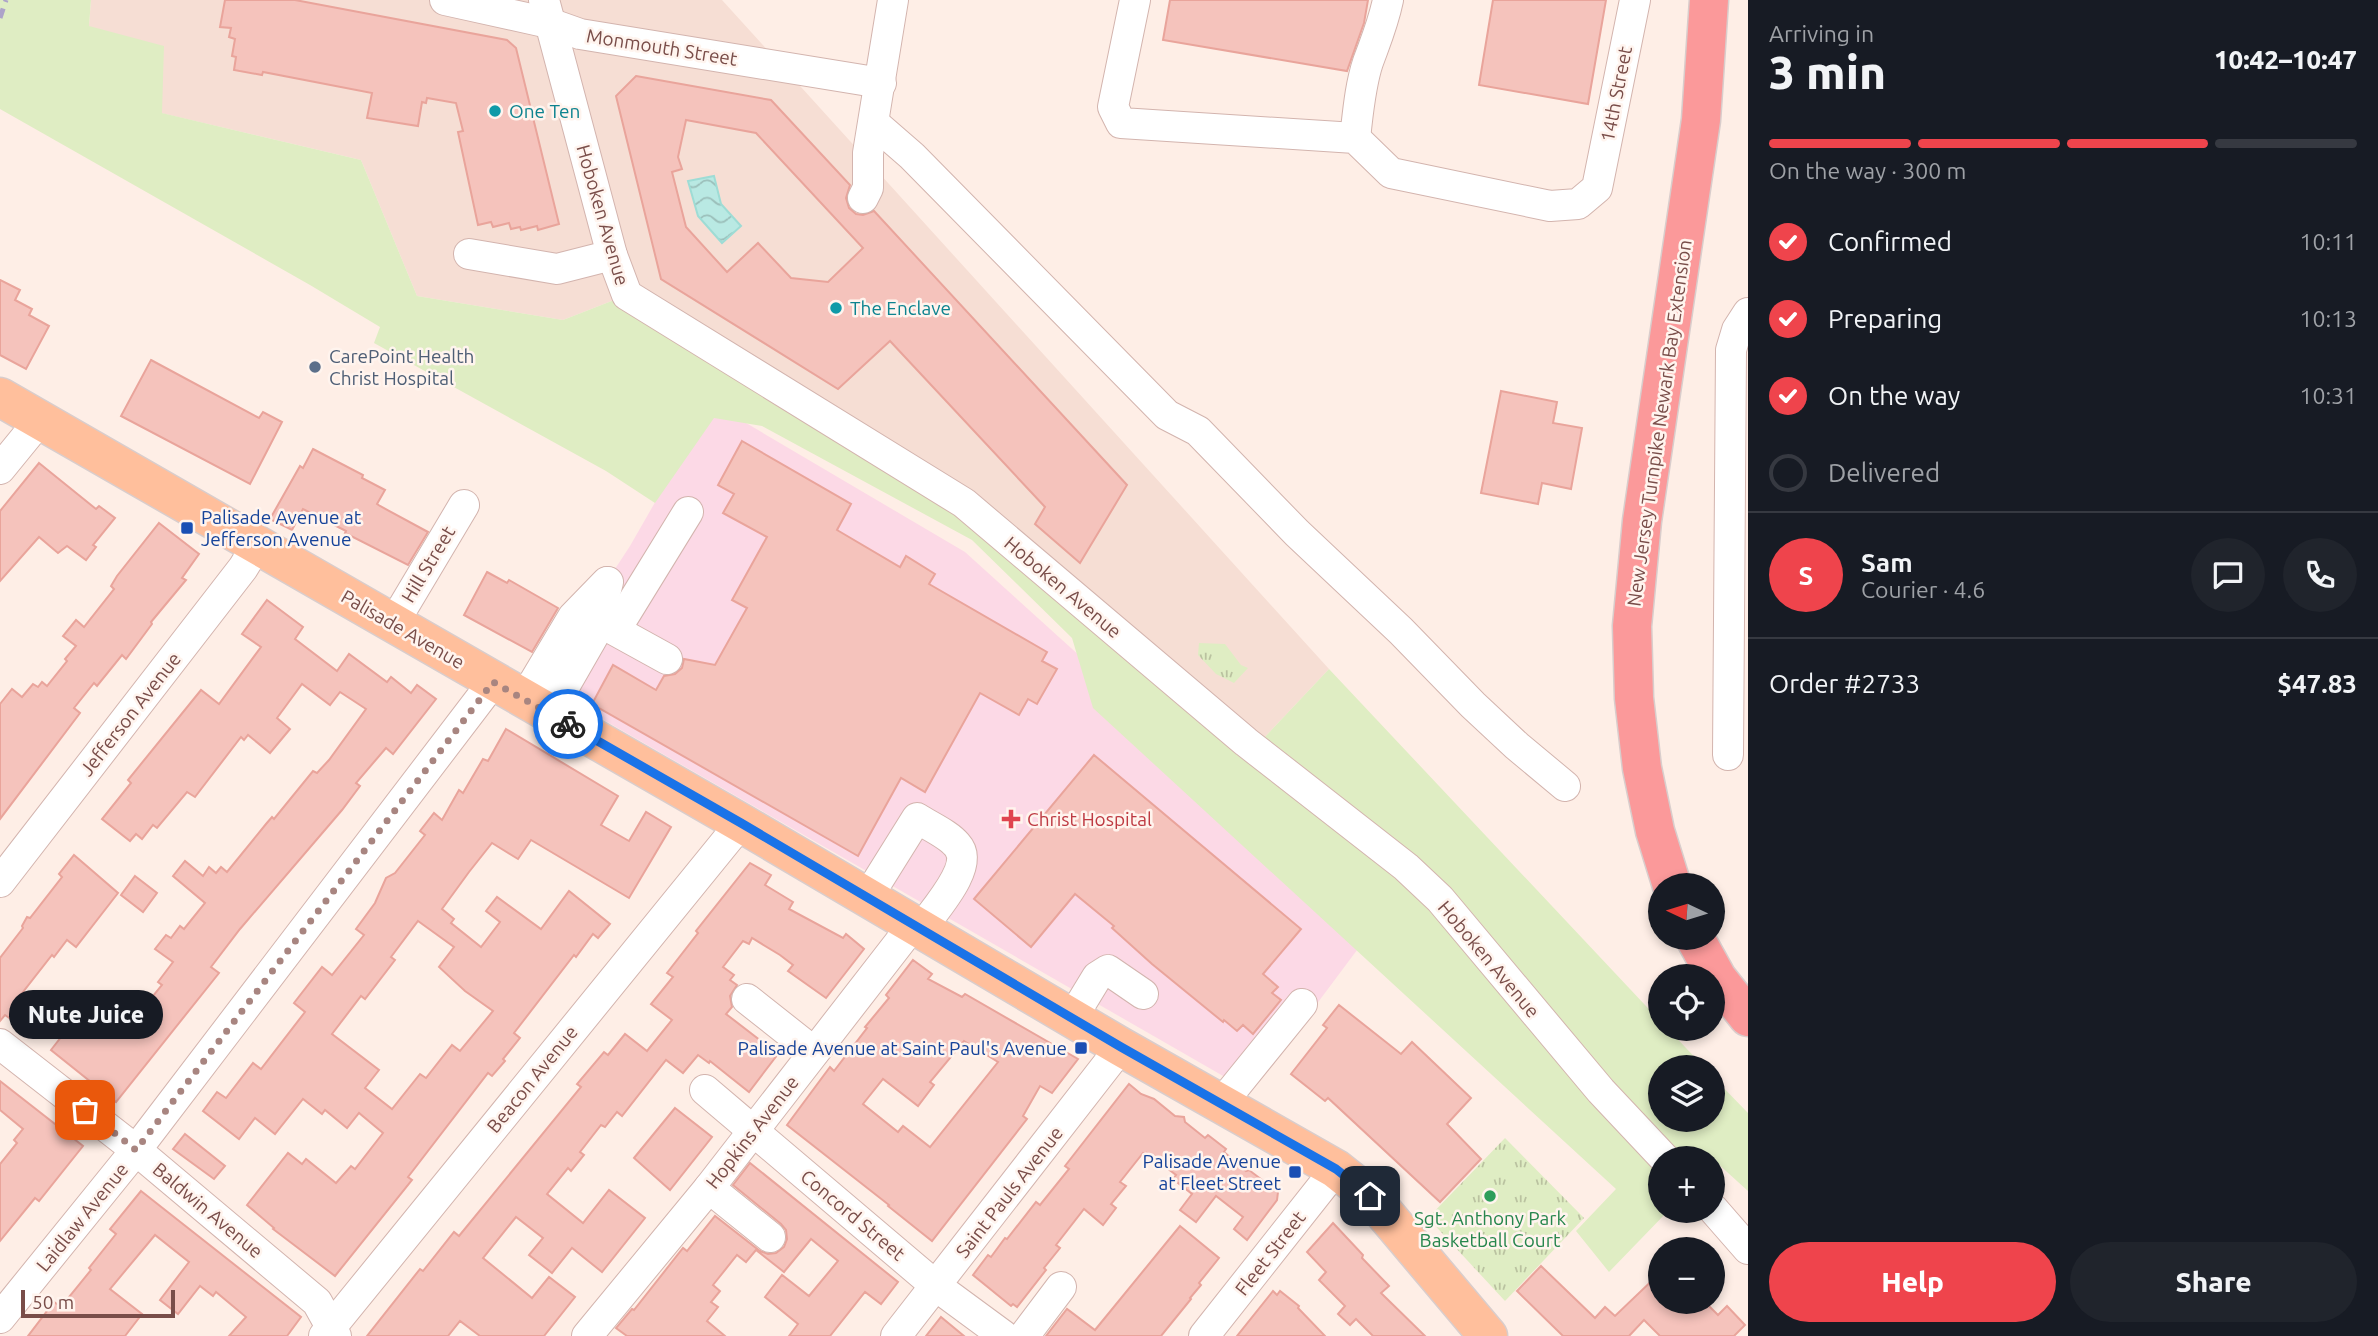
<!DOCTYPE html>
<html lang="en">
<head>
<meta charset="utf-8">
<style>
  :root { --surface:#171b24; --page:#20242c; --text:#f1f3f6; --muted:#9ea1a6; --line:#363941; --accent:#ef444c }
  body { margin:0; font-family:Ubuntu,sans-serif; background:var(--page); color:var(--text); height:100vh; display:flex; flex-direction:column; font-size:26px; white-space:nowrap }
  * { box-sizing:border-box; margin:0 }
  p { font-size:23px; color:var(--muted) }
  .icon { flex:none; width:38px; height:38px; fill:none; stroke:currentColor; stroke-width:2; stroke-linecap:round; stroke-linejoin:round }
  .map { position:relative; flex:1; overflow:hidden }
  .details { display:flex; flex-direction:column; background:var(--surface); width:630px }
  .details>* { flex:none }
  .needle { width:46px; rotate:274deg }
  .controls { position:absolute; left:1648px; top:873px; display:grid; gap:14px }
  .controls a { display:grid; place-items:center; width:77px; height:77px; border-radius:50%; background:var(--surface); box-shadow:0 4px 10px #0003; font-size:35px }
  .scale { position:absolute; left:21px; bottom:18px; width:154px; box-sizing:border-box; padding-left:7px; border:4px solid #794d49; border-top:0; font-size:19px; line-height:24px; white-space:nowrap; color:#794d49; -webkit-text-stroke:5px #fff4ee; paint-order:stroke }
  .pin { position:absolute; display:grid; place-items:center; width:60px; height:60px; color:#fff; margin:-30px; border-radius:14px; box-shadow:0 4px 10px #0006 }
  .courier { position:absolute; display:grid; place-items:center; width:70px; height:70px; margin:-35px; border:5px solid #1a73e8; border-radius:50%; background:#fff; color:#222; box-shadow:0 2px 9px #0007 }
  .bubble { position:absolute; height:49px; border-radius:24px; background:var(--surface); box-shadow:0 4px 10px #0003; font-size:23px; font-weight:800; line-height:49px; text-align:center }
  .summary em { font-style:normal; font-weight:800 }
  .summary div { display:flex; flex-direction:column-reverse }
  .summary { display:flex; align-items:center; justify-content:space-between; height:119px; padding:0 21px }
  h1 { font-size:46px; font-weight:800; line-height:52px }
  .bar { display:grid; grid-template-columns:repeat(4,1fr); gap:10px 7px; align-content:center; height:84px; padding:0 21px }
  .bar i { height:9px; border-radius:5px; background:var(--line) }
  .bar .active { background:var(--accent) }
  .bar p { grid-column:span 4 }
  .line { display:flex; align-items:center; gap:18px; padding:0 21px; border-top:2px solid var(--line) }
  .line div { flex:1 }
  .round { display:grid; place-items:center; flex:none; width:74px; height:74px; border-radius:37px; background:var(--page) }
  ol { padding:0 21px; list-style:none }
  li { display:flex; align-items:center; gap:21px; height:77px }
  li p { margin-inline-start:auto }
  li .icon { padding:7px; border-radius:50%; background:var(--accent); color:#fff; stroke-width:4 }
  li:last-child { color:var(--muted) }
  li i { width:38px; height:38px; border:4px solid var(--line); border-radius:50% }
  .primary-button { display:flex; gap:14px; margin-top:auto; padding:14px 21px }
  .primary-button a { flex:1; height:80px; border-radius:42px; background:var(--accent); color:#fff; font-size:28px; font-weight:800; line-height:80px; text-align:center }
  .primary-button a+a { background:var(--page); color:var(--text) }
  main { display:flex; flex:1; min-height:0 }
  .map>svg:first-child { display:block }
  .residential { fill:#f6ded4 }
  .medical { fill:#fcd9e6 }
  .grass { fill:#dfedc3 }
  .park { fill:url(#park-tufts) }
  .water { fill:url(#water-waves); stroke:#9edcd5; stroke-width:2 }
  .building { fill:#f5c3bc; stroke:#e9a49b; stroke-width:2; fill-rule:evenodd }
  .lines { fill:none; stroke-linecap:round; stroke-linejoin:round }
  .minor-casing { stroke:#d3b4ae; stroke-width:32 }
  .major-casing { stroke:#d9cdcc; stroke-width:41 }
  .highway-casing { stroke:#d9cdcc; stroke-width:41 }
  .minor { stroke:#fff; stroke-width:30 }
  .major { stroke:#ffbf9c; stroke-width:38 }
  .highway { stroke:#fb999a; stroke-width:38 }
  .rail { stroke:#ada3c9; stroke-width:5; stroke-dasharray:10 7; stroke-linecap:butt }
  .done { stroke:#a88580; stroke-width:7; stroke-dasharray:0 12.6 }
  .route { stroke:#1a73e8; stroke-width:9 }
  .culture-dot { fill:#0f9aa8; stroke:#fff4ee; stroke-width:2.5 }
  .service-dot { fill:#5c6f8a; stroke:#fff4ee; stroke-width:2.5 }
  .transit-dot { fill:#1a4fb4; stroke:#fff4ee; stroke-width:2.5 }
  .health-dot { fill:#e0444e; stroke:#fff4ee; stroke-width:2.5 }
  .leisure-dot { fill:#2e9e5b; stroke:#fff4ee; stroke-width:2.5 }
  .labels { text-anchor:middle; stroke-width:5; stroke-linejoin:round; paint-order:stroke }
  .street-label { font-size:19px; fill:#794d49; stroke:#fff4ee }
  .culture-label { font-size:19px; fill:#0d838f; stroke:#fff4ee; text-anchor:start }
  .service-label { font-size:19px; fill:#4e5e75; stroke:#fff4ee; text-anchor:start }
  .transit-label { font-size:19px; fill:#164399; stroke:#fff4ee; text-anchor:end }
  .health-label { font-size:19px; fill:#be3a42; stroke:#fff4ee; text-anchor:start }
  .leisure-label { font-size:19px; fill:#27864d; stroke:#fff4ee }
</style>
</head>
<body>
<main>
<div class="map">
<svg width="1748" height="1336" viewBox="0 0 1748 1336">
  <defs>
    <pattern id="park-tufts" width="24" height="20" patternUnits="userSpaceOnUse" patternTransform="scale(1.75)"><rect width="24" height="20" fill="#dfedc3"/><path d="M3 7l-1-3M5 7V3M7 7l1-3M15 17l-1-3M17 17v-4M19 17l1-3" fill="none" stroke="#bac2a0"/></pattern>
    <pattern id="water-waves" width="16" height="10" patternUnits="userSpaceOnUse" patternTransform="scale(1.75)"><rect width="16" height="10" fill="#b9e9e3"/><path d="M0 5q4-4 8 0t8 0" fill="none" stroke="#9bbfba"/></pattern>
  </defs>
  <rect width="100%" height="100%" fill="#feeee6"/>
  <path class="residential" d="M91 0H722L1329 669 1262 740 627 295 563 320 417 296 361 160 161 113 89 26Z"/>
  <path class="medical" d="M712 403 965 552 1092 667 1366 938 1251 1092 529 677 582 585 598 595 630 546Z"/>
  <path class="grass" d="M0 0H91L89 26 164 46 162 113 361 160 417 296 563 320 627 295 1022 542 1262 740 1329 669 1661 1022V1029H1668L1704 1067 1661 1068V1120H1713V1077L1748 1113V1191L1716 1162 1713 1164V1158H1661V1211H1668L1609 1272 1576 1231 1616 1189 1093 708 1072 638 972 540 762 426 714 418 655 503 606 471 374 343 380 327 310 285 0 109Z"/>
  <g class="park">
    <path d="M1199 643 1225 644 1241 665 1248 668 1234 683 1216 674 1198 655Z"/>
    <path d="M1505 1138 1584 1218 1505 1301 1428 1218Z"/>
  </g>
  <path class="water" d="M714 176 721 204 741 226 722 243 698 216 688 181Z"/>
  <g class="building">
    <path d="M225 0H295L507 40 516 48 559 224 538 230 537 226 521 230 520 227 511 229 509 223 493 227 491 222 478 225 458 132 463 131 456 103 427 98 426 103 422 102 418 126 367 118 372 93 263 72 262 75 234 70 236 57 232 56 235 39 229 37 231 28 220 27Z"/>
    <path d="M1170 0H1368L1364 23 1347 71 1163 40Z"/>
    <path d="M1493 0H1606L1588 104 1479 85Z"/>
    <path d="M636 76 771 100 850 185 846 198 849 208 856 214 863 215 874 211 1127 485 1080 563 1035 524 1045 507 890 341 838 389 661 279 616 96ZM686 120 756 133 863 248 828 282 791 278 758 243 727 272 686 227 672 172 682 169 678 157Z"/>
    <path d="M0 280 20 290 15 300 32 309 29 315 49 326 26 369 0 355Z"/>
    <path d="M151 360 259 418 263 412 282 422 250 484 121 416Z"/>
    <path d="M1501 391 1557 402 1553 423 1582 428 1571 489 1542 483 1538 504 1481 493Z"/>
    <path d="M742 441 851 504 837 530 900 567 906 556 935 574 929 584 1047 652 1042 661 1057 669 1037 704 1028 699 1019 715 980 693 925 792 901 778 858 856 592 704 613 665 656 690 664 676 675 674 682 668 684 659 715 665 747 608 732 600 767 537 723 513 734 494 718 485Z"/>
    <path d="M313 449 363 475 362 478 385 490 377 504 380 506 428 532 408 565 345 533 346 531 303 509 292 530 270 519 300 466 303 468Z"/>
    <path d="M39 463 96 509 99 506 115 518 93 545 96 547 86 560 67 546 58 553 39 537 0 581V511Z"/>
    <path d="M159 523 199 554 182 578 186 580 151 622 152 624 126 659 122 655 97 686 94 683 74 708 80 713 0 819V704L12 689 22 697 33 684 38 687 42 682 47 686 67 661 65 659 76 646 63 636 76 620 84 627 114 589 111 586 117 576Z"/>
    <path d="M487 572 507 583 509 580 558 608 532 652 464 615Z"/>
    <path d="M267 600 303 627 295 639 337 671 349 654 387 682 391 677 411 693 417 685 436 699 393 754 386 748 356 783 360 786 342 810 240 929 211 967 219 973 116 1102 51 1050 90 1000 114 1019 119 1013 131 1023 162 985 158 982 173 962 155 949 166 935 171 938 180 926 184 929 205 903 173 876 185 861 203 876 209 867 216 873 221 867 227 872 266 824 272 817 274 819 313 771 317 773 329 760 366 709 340 692 330 705 302 684 277 718 290 729 270 753 248 735 244 740 241 737 195 797 187 792 157 828 153 825 142 839 136 834 130 841 102 819 131 783 128 780 201 690 219 704 261 647 242 634Z"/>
    <path d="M506 729 618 796 601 825 629 841 646 812 671 827 629 898 531 840 518 859 492 843 469 872 442 909 454 919 451 923 481 947 500 922 486 911 497 897 541 929 569 891 610 924 598 938 593 934 576 957 574 955 514 1033 520 1038 503 1059 505 1061 492 1076 488 1073 408 1177 412 1180 335 1276 273 1229 274 1228 247 1205 288 1153 302 1164 306 1159 336 1183 351 1166 355 1169 383 1133 359 1113 347 1128 325 1110 322 1114 303 1099 275 1134 255 1118 239 1139 203 1111 217 1092 226 1098 253 1063 261 1069 305 1012 294 1003 322 967 332 975 364 935 356 929 375 903 386 878 395 873 425 835 420 831 434 813 442 820 459 790 463 793 483 759 488 761ZM418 921 454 947 439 967 465 991 493 1011 460 1051 452 1045 426 1078 420 1074 392 1109 365 1088 379 1070 332 1034 361 996 365 999 395 960 391 957Z"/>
    <path d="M1094 755 1301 929 1263 974 1278 987 1272 993 1281 1000 1253 1034 1243 1025 1237 1031 1224 1020 1223 1022 1152 964 1112 928 1114 926 1075 894 1031 947 974 899Z"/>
    <path d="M74 855 118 893 76 947 67 940 54 957 52 955 16 1001 25 1009 15 1022 5 1015 0 1021V958L23 928 22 926 27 917 30 918 62 877 59 874Z"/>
    <path d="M750 863 771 875 765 885 793 902 789 909 843 938 846 934 864 949 826 998 788 971 793 965 780 955 752 938 749 944 743 941 723 967 734 975 730 980 737 985 730 996 732 1007 726 1014 778 1054 749 1092 710 1061 709 1063 698 1055 683 1073 666 1060 622 1116 617 1112 605 1127 601 1125 580 1152 584 1155 571 1171 568 1168 547 1194 583 1223 609 1190 645 1218 602 1272 572 1248 552 1273 529 1255 543 1238 516 1217 483 1258 532 1298 549 1277 575 1297 544 1336H480L460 1321 448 1336H367L420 1269 423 1271 454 1232 459 1236 581 1087 577 1084 604 1052 608 1055 625 1034 647 1051 672 1020 651 1004 673 977 667 973 698 933 696 931Z"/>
    <path d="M135 876 157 893 143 912 121 895Z"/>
    <path d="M913 960 932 974 928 979 962 997 965 994 1078 1059 1052 1093 1040 1086 1023 1116 1027 1119 932 1241 888 1206 889 1205 787 1125 830 1067 834 1071 867 1028 865 1027 889 998 886 995ZM964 1041 998 1062 930 1147 903 1126 898 1132 863 1104 883 1079 918 1106 934 1085 930 1082Z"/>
    <path d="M1339 1005 1401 1054 1412 1042 1471 1098 1447 1124 1481 1159 1440 1202 1328 1098 1325 1101 1291 1074 1327 1028 1323 1025Z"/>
    <path d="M0 1081 83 1146 39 1201 35 1198 0 1241V1164L17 1143 14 1140 23 1129 0 1110Z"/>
    <path d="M1129 1084 1141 1094 1154 1099 1175 1116 1184 1117 1185 1122 1205 1138 1208 1135 1226 1149 1224 1152 1246 1171 1249 1170 1278 1192 1277 1200 1247 1240 1234 1229 1243 1217 1216 1196 1196 1222 1180 1210 1192 1194 1173 1179 1176 1175 1147 1153 1146 1155 1143 1153 1120 1182 1126 1186 1111 1204 1116 1208 1103 1225 1084 1209 1056 1245 1060 1248 1044 1268 1046 1270 1017 1307 1013 1304 1011 1306 973 1275 988 1255 991 1257 1005 1238 1007 1239 1036 1202 1040 1205 1069 1169 1065 1166Z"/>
    <path d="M675 1108 712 1137 670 1190 634 1158Z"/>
    <path d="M185 1134 225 1166 214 1179 173 1149Z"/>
    <path d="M750 1163 898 1282 881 1304 865 1292 830 1336H789L798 1324 765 1297 782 1275 809 1296 838 1261 811 1239 784 1272 756 1250 746 1262 737 1255 713 1285 720 1291 711 1302 718 1307 707 1321 725 1336H627L616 1328 632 1309 634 1310 683 1248 687 1251 715 1216 760 1251 768 1254 776 1253 784 1247 787 1239 786 1230 781 1224 733 1185Z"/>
    <path d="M141 1191 301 1317 287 1336H229L246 1317 216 1292 213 1296 200 1286 178 1314 160 1300 189 1262 155 1235 110 1289 142 1314 125 1336H28L54 1302 61 1307 91 1270 89 1268 116 1234 110 1229Z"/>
    <path d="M1333 1223 1363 1255 1362 1258 1389 1286 1381 1293 1425 1336H1373L1356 1319 1350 1325 1338 1314 1345 1306 1319 1280 1326 1272 1307 1252Z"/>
    <path d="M1180 1226 1219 1258 1199 1283 1201 1285 1190 1298 1191 1299 1161 1336H1046L1067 1309 1095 1330Z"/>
    <path d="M1541 1266 1595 1318 1605 1307 1615 1316 1661 1272V1302H1705L1718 1315 1727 1306 1745 1325 1734 1336H1660L1644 1320 1629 1336H1563L1517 1291Z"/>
    <path d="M1273 1291 1277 1295 1280 1291 1299 1306 1298 1308 1325 1336H1237Z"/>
    <path d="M941 1317 964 1336H926Z"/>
  </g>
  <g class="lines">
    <g class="minor-casing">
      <g id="minor">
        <path d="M445 0 549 23 580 34 881 83"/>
        <path d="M544 0 612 255 627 295 964 503 1246 742 1406 867 1440 899 1601 1091 1664 1158"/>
        <path d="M1135 0 1113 107 1121 123 1355 138 1391 173 1550 206 1578 204 1597 188 1635 0"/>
        <path d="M874 123 912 156 1167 415 1198 431 1297 533 1401 631 1473 705 1517 746 1565 786"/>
        <path d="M1355 138C1358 113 1360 86 1368 62 1376 40 1383 24 1388 0"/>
        <path d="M863 198 868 188V153L893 0"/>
        <path d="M469 254 557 269 612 255"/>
        <path d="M0 469 40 420"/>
        <path d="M598 621 667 659"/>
        <path d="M393 624 464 505"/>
        <path d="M616 629 688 512"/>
        <path d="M524 699 573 617 607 582"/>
        <path d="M549 713 595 633 608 582"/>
        <path d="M1728 755 1731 350 1737 330 1748 313"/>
        <path d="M0 882 243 568 257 545"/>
        <path d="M867 898 917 818C929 826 948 834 957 845 976 866 933 911 921 929"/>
        <path d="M747 999 814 1052"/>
        <path d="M1072 1018 1097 977 1108 970 1143 994"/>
        <path d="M0 1044 136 1150 317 1302 336 1336"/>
        <path d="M705 1090 936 1286 1004 1336"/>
        <path d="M1221 1104 1302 1004"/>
        <path d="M709 1188 770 1237"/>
        <path d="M1713 1209 1748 1249"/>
        <path d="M0 1318 136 1150 493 682"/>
        <path d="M324 1336 741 823"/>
        <path d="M587 1336 709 1188 913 925"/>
        <path d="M896 1336 1121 1047"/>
        <path d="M1024 1336 1061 1287"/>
        <path d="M1204 1336 1336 1169"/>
      </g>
    </g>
    <g class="major-casing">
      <path id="major" d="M0 397 741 823 1121 1047 1336 1169 1370 1196 1488 1336"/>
    </g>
    <g class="highway-casing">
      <g id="highway">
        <path d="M1672 886 1655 831 1642 768 1634 698 1632 626 1642 521 1701 120 1709 0"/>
        <path d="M1695 938 1717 978 1748 1017"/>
      </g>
    </g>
    <use href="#minor" class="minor"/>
    <use href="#major" class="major"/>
    <use href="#highway" class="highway"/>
    <path class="rail" d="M0 18 6 0"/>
  </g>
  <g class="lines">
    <path class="done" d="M85 1110 136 1150 493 682 568 724"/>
    <path class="route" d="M568 724 741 823 1121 1047 1336 1169 1370 1196"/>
  </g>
  <g class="culture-dot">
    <circle cx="495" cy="111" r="7"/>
    <circle cx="836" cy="308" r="7"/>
  </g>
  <circle class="service-dot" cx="315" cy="367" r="7"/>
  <g class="transit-dot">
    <rect x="180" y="521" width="14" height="14" rx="3.5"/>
    <rect x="1074" y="1041" width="14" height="14" rx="3.5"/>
    <rect x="1288" y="1165" width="14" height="14" rx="3.5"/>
  </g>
  <path class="health-dot" d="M1007.5 808.5h7v7h7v7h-7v7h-7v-7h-7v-7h7z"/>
  <circle class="leisure-dot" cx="1490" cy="1196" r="7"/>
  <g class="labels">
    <g class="street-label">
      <text transform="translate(662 47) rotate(9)" y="7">Monmouth Street</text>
      <text transform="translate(1616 94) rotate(-79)" y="7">14th Street</text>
      <text transform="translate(603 215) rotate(74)" y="7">Hoboken Avenue</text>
      <text transform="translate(1659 423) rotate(-82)" y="7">New Jersey Turnpike Newark Bay Extension</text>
      <text transform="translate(428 564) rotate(-59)" y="7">Hill Street</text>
      <text transform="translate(1063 587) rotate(40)" y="7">Hoboken Avenue</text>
      <text transform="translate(403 629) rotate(30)" y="7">Palisade Avenue</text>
      <text transform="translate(130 714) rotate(-52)" y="7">Jefferson Avenue</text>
      <text transform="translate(1489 959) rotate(50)" y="7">Hoboken Avenue</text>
      <text transform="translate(532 1079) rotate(-51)" y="7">Beacon Avenue</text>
      <text transform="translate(752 1132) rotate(-52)" y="7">Hopkins Avenue</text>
      <text transform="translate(1009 1192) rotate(-52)" y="7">Saint Pauls Avenue</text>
      <text transform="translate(208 1210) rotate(40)" y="7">Baldwin Avenue</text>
      <text transform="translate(853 1215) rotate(40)" y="7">Concord Street</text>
      <text transform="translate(82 1217) rotate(-51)" y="7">Laidlaw Avenue</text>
      <text transform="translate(1270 1253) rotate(-52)" y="7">Fleet Street</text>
    </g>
    <g class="culture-label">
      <text x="509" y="118">One Ten</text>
      <text x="850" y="315">The Enclave</text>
    </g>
    <g class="service-label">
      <text x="329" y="363">CarePoint Health<tspan x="329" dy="22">Christ Hospital</tspan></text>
    </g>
    <g class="transit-label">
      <text x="201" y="524" text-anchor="start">Palisade Avenue at<tspan x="201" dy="22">Jefferson Avenue</tspan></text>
      <text x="1067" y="1055">Palisade Avenue at Saint Paul's Avenue</text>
      <text x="1281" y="1168">Palisade Avenue<tspan x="1281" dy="22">at Fleet Street</tspan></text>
    </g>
    <g class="health-label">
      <text x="1027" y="826">Christ Hospital</text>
    </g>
    <g class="leisure-label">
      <text x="1490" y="1225">Sgt. Anthony Park<tspan x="1490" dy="22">Basketball Court</tspan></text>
    </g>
  </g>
</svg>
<div class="controls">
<a><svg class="needle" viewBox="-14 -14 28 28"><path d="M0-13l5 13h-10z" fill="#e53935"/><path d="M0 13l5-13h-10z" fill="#9ea1a6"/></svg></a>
<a><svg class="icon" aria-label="locate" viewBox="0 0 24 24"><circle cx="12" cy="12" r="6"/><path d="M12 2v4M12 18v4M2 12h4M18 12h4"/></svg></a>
<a><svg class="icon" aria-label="layers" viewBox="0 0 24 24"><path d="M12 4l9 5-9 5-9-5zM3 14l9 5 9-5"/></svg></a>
<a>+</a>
<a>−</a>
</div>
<div class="scale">50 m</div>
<div class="pin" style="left:85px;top:1110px;background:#ea580c"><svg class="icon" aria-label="bag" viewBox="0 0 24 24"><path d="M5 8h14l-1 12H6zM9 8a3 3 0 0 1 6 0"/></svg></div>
<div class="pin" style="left:1370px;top:1196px;background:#1f2937"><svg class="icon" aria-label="home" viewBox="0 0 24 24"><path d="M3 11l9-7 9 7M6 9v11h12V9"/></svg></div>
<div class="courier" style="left:568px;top:724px"><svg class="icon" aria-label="bike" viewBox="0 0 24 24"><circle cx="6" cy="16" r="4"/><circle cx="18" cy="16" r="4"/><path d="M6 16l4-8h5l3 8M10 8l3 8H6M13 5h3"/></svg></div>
<div class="bubble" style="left:9px;top:990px;width:154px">Nute Juice</div>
</div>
<section class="details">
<div class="summary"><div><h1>3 min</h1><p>Arriving in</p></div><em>10:42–10:47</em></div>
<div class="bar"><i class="active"></i><i class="active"></i><i class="active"></i><i></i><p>On the way · 300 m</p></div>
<ol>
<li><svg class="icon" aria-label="check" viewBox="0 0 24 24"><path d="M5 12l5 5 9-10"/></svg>Confirmed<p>10:11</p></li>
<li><svg class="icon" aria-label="check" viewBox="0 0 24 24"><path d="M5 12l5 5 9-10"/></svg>Preparing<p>10:13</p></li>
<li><svg class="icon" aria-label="check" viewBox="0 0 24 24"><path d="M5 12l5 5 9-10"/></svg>On the way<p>10:31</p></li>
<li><i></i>Delivered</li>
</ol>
<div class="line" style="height:126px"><b class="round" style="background:var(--accent);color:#fff">S</b><div><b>Sam</b><p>Courier · 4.6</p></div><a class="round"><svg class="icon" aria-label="chat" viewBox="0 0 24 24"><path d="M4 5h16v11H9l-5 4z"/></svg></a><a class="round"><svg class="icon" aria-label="phone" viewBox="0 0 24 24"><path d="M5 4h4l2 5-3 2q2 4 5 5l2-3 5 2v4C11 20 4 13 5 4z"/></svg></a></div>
<div class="line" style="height:91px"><div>Order #2733</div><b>$47.83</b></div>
<div class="primary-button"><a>Help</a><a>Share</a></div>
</section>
</main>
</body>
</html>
